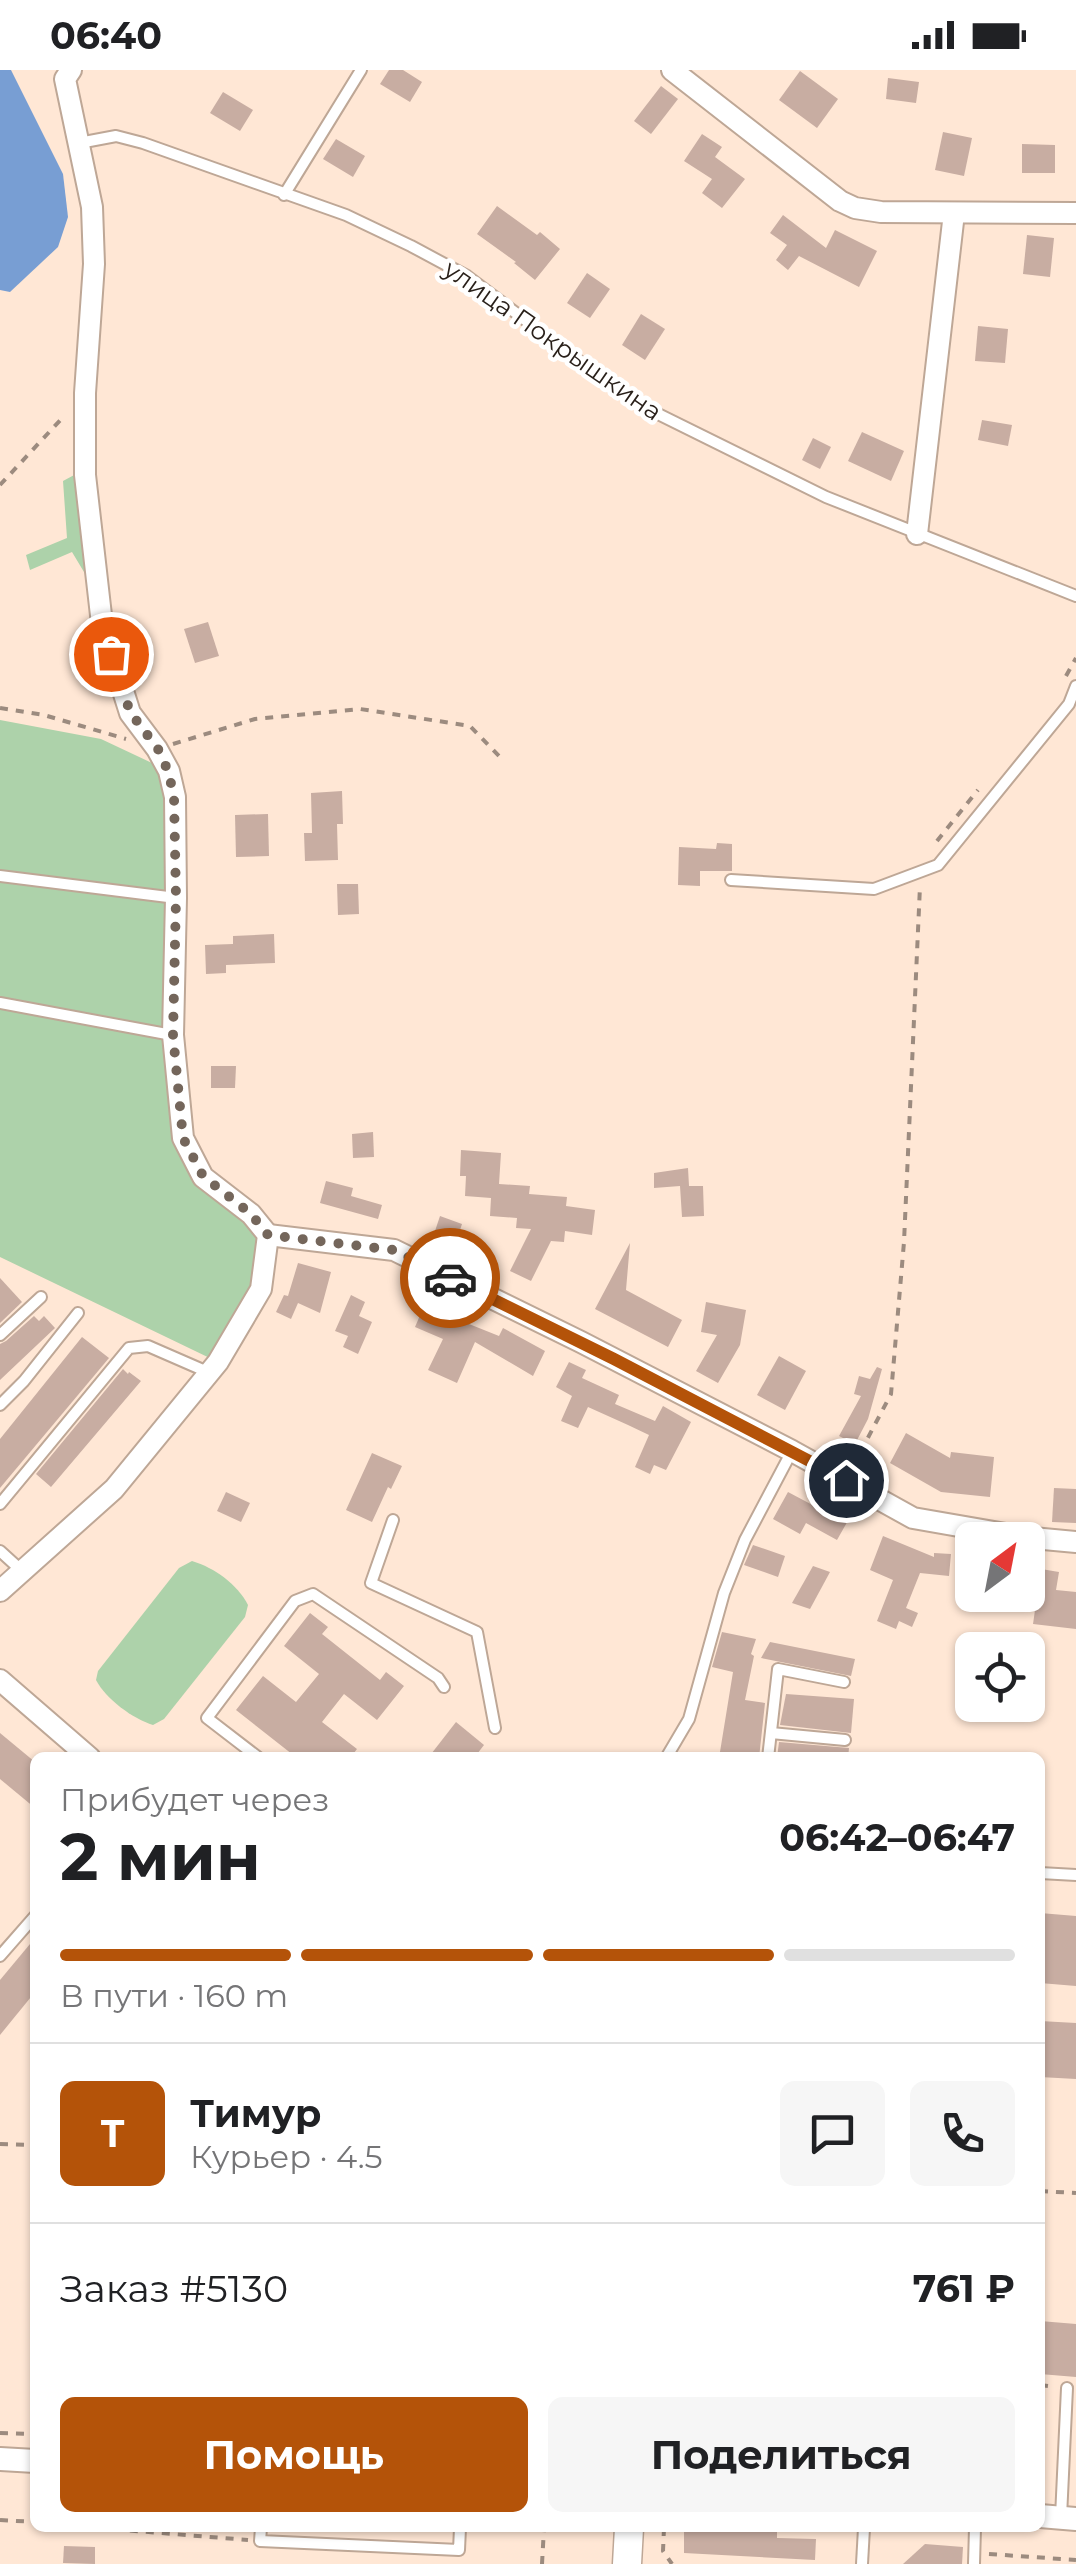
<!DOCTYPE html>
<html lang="ru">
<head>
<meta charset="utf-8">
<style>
  :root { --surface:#fff; --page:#f6f6f6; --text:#202124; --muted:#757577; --line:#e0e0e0; --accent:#b45309 }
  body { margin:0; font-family:Montserrat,sans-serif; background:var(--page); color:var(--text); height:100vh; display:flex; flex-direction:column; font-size:38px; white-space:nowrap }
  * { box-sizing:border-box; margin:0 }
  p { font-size:32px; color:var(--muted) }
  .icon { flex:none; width:55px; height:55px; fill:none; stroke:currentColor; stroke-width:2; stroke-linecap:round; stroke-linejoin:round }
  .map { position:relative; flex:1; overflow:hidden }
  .panel { position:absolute; left:30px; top:1682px; width:1015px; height:780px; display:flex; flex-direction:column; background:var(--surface); border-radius:15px; box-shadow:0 2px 8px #0004 }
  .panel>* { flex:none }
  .needle { width:65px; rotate:32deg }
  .controls { position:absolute; left:955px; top:1452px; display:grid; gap:20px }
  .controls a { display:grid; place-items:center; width:90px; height:90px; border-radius:15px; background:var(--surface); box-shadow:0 2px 8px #0004; font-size:50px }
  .pin { position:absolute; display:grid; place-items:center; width:85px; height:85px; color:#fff; margin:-42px; border:5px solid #fff; border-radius:50%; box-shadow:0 2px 10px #0007 }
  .courier { position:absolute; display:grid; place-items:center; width:100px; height:100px; margin:-50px; border:8px solid #b45309; border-radius:50%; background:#fff; color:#222; box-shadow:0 2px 12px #0007 }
  .head em { font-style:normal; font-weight:700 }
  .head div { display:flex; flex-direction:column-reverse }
  .head { display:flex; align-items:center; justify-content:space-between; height:170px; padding:0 30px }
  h1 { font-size:65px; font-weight:700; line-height:75px }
  .bar { display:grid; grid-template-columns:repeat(4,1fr); gap:15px 10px; align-content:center; height:120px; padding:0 30px }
  .bar i { height:12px; border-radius:8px; background:var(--line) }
  .bar .selected { background:var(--accent) }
  .bar p { grid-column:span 4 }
  .line { display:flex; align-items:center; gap:25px; padding:0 30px; border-top:2px solid var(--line) }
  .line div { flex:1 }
  .round { display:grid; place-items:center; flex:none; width:105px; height:105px; border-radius:15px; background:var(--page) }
  .primary-button { display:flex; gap:20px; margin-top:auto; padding:20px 30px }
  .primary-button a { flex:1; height:115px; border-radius:15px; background:var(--accent); color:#fff; font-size:40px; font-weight:700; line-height:115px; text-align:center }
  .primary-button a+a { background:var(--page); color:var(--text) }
  .status { display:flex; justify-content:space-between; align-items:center; height:70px; padding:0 50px; background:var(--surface); direction:ltr }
  .status svg { height:28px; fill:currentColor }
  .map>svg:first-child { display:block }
  .green { fill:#add2aa }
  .water { fill:#789ed3 }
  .building { fill:#c8ada2 }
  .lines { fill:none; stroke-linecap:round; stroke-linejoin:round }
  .service-casing { stroke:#bea796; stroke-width:14 }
  .minor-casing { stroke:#bea796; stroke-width:24 }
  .tertiary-casing { stroke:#bea796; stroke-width:26 }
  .secondary-casing { stroke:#bea796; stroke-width:31 }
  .path { stroke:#9c8b7f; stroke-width:4; stroke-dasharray:8 8; stroke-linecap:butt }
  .service { stroke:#fff; stroke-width:10 }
  .minor { stroke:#fff; stroke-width:20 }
  .tertiary { stroke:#fff; stroke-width:22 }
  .secondary { stroke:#fff; stroke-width:28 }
  .done { stroke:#74665b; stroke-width:10; stroke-dasharray:0 18 }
  .route { stroke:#b45309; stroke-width:12 }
  .labels { text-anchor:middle; stroke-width:9; stroke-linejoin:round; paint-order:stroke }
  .street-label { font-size:25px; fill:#29201a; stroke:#fff }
</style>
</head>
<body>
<div class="status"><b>06:40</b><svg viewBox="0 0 49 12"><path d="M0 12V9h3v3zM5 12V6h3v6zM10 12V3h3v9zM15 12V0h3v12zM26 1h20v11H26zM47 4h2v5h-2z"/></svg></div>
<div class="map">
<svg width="1076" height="2494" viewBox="0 0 1076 2494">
  <rect width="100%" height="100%" fill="#ffe7d5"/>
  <g class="green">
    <path d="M76 404 90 512 72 482 30 500 26 485 67 468 63 411Z"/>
    <path d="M0 650 101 669 169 701 183 1068 203 1107 268 1165 261 1219 218 1292 0 1187Z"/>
    <path d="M192 1491C215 1498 237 1514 248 1535L245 1547 164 1649 153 1655C133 1649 106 1629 96 1610L98 1601 179 1498Z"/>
  </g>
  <path class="water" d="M0 0H11L63 104 68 147 58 177 10 222 0 220Z"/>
  <g class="building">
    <path d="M389 0H403L422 12 410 32 380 14Z"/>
    <path d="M800 1 838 29 817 58 779 30Z"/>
    <path d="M888 8 919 12 916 33 886 29Z"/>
    <path d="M661 16 678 29 651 64 634 51Z"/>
    <path d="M223 22 253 40 240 61 210 43Z"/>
    <path d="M943 62 972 68 964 106 935 100Z"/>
    <path d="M702 64 722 77 715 87 745 109 722 138 702 123 712 109 684 91Z"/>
    <path d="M336 69 365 86 353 107 323 89Z"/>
    <path d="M1022 74 1055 75V103H1022Z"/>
    <path d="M497 136 537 165 540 162 560 179 535 210 514 193 516 192 477 164Z"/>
    <path d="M783 145 826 178 835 160 877 181 859 217 799 186 788 200 776 190 787 175 770 163Z"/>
    <path d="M1027 165 1054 168 1050 207 1023 204Z"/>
    <path d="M587 203 610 219 590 248 567 233Z"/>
    <path d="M641 244 665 259 645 290 622 275Z"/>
    <path d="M978 256 1008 259 1005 293 975 291Z"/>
    <path d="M982 350 1012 355 1008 376 978 370Z"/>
    <path d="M862 362 904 381 891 411 848 391Z"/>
    <path d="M813 368 831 377 820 399 802 390Z"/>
    <path d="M208 552 219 586 195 593 184 559Z"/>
    <path d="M342 721 343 754H337L338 790 305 791 304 763H312L311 723Z"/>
    <path d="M268 744 269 786 236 787 235 745Z"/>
    <path d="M717 773 732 774V801H700V816L678 815 679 777 716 779Z"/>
    <path d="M337 814H358L359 844 338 845Z"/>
    <path d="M274 864 275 893 226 895V903L206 904 205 875 233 874V866Z"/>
    <path d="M211 996H236L235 1018H211Z"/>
    <path d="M373 1062 374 1087 353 1088 352 1064Z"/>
    <path d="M461 1080 501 1083 499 1114 530 1116 529 1124 567 1127 566 1136 595 1140 592 1165 565 1161 564 1172 551 1171 531 1211 510 1201 531 1159 516 1158 517 1148 490 1146 491 1128 465 1126 466 1106H460Z"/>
    <path d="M688 1098 689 1116H703L704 1146 682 1147 680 1116 654 1118V1103Z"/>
    <path d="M326 1111 353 1118 351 1126 382 1135 378 1149 320 1133Z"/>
    <path d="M440 1146 462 1154 454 1178 432 1170Z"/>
    <path d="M630 1173 626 1220 682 1250 668 1277 595 1239Z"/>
    <path d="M298 1193 331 1202 320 1243 298 1233 291 1249 276 1242 284 1225 288 1226Z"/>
    <path d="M0 1208 22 1232 0 1253Z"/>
    <path d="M351 1225 365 1232 359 1246 372 1252 358 1284 343 1277 348 1266 335 1261Z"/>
    <path d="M706 1232 746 1240 740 1275 718 1313 696 1301 717 1265 701 1262Z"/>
    <path d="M424 1236 499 1266 503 1258 545 1281 533 1306 475 1272 457 1313 428 1300 443 1269 415 1257Z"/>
    <path d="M34 1246 39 1251 44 1246 55 1258 0 1310V1274L6 1271Z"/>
    <path d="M82 1267 109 1288 0 1418V1369Z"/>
    <path d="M779 1286 806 1301 785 1340 757 1325Z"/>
    <path d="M569 1292 586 1300 582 1308 619 1325 615 1334 655 1351 663 1336 691 1352 666 1400 654 1395 650 1404 635 1397 649 1365 628 1355 588 1337 578 1358 561 1351 572 1326 556 1317Z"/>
    <path d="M877 1297 882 1299 868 1349 855 1374 839 1366 861 1326 854 1324 859 1306 870 1309Z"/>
    <path d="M123 1299 128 1304 129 1302 141 1311 51 1417 36 1404Z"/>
    <path d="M906 1363 950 1388 951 1382 994 1387 990 1427 941 1422 890 1393Z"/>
    <path d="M372 1383 402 1396 391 1419 388 1417 372 1452 346 1440Z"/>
    <path d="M1054 1418 1076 1419V1453L1052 1452Z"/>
    <path d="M226 1422 250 1433 241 1452 217 1441Z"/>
    <path d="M788 1422 820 1439 824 1432 850 1447 837 1470 806 1453 800 1464 773 1449Z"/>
    <path d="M883 1466 934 1487V1483L951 1484 949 1506 920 1503 906 1538 918 1543 912 1557 899 1551 896 1559 877 1551 893 1510 870 1500Z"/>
    <path d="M753 1475 785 1486 778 1507 744 1495Z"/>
    <path d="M813 1496 830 1502 810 1539 792 1533Z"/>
    <path d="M1041 1499 1059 1502 1056 1520 1076 1522V1559L1033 1554Z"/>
    <path d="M310 1543 328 1557 322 1564 380 1610 386 1602 404 1616 377 1650 344 1624 322 1652 357 1679 350 1688H297L236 1640 263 1606 296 1632 319 1604 284 1576Z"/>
    <path d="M722 1562 756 1569 751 1584 754 1586 745 1630 765 1633 759 1688H719L733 1602 712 1597Z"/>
    <path d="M770 1572 855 1589 851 1606 761 1588Z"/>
    <path d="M786 1624 854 1629 851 1663 780 1655Z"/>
    <path d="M456 1652 484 1675 474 1688H428Z"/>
    <path d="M0 1663 35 1692V1738L0 1709Z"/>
    <path d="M779 1672 849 1678 848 1688H777Z"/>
    <path d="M1040 1843 1076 1846V1916L1040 1913Z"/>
    <path d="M35 1868V1922L0 1965V1910Z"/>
    <path d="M1040 1951 1076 1953V2009L1040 2007Z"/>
    <path d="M1040 2251 1076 2254V2307L1040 2304Z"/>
    <path d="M723 2458H777V2468L816 2469 815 2490 684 2483V2459L723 2461Z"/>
    <path d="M925 2474 963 2477 962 2494H903Z"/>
    <path d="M64 2476 95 2477V2494L63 2493Z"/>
  </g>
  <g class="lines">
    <g class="service-casing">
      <g id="service">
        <path d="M79 73 116 66 143 73 346 145 411 176 467 206 595 303 650 340 826 427 1076 526"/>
        <path d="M284 125 361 0"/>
        <path d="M0 806 176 828"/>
        <path d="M731 810 874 819 938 795 1069 634 1076 616"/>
        <path d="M0 933 172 965"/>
        <path d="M0 1265 41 1227"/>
        <path d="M0 1335 24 1311 78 1243"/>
        <path d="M0 1434 129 1278 148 1276 210 1303"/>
        <path d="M393 1450 371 1513 477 1562 495 1658"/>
        <path d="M0 1481 22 1501"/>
        <path d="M771 1663 845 1670"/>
        <path d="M259 1688 207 1648 295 1531 313 1524 438 1608 444 1617"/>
        <path d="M666 1688 689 1649 724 1523 745 1470 792 1381"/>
        <path d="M768 1688 778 1599 844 1612"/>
        <path d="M1040 1803 1076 1805"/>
        <path d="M0 1886 35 1846"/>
        <path d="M1061 2447 1067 2318"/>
        <path d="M261 2458 260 2471 459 2480 460 2458"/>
        <path d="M862 2494 864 2458"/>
        <path d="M974 2494 975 2458"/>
      </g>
    </g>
    <g class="minor-casing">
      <g id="minor">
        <path d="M672 0 840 131 855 138 881 142 1076 143"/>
        <path d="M917 464 954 143"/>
        <path d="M268 1165 394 1180 581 1272 792 1381 913 1448 1022 1467 1076 1472"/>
        <path d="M0 1521 114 1419 218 1292 261 1219 268 1165 251 1144 203 1107 183 1068 173 965 176 828 175 727 169 701 157 679 130 643 102 554 85 405V323L94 194 92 137 65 9 71 0"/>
        <path d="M0 1610 90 1688"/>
      </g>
    </g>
    <g class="tertiary-casing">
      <g id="tertiary">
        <path d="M0 2389 35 2391"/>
        <path d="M1040 2446 1076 2449"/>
      </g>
    </g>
    <g class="secondary-casing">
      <path id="secondary" d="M627 2494 629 2458"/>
    </g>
    <g class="path">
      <path d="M0 415 65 345"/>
      <path d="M1066 606 1076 588"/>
      <path d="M0 638 44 645 126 669"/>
      <path d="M173 674 255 649 360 639 470 656 503 690"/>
      <path d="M937 771 978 720"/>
      <path d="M853 1396 891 1324 904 1172 920 816"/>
      <path d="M0 2074 35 2075"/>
      <path d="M1040 2121 1076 2123"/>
      <path d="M1040 2315 1055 2317"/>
      <path d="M0 2363 35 2364"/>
      <path d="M0 2450 35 2452"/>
      <path d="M98 2458 248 2470"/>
      <path d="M664 2458 663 2481 672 2494"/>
      <path d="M989 2484 1076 2490"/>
      <path d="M542 2494 544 2458"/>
    </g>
    <use href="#service" class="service"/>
    <use href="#minor" class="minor"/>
    <use href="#tertiary" class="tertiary"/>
    <use href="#secondary" class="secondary"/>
  </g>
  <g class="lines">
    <path class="done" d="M111 584 130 642 158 679 168 701 174 726 176 828 173 965 183 1068 203 1106 251 1144 268 1165 394 1180 450 1208"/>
    <path class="route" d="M450 1208 614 1289 846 1410"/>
  </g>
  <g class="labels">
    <g class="street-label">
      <text transform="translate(553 270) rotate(35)" y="9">улица Покрышкина</text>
    </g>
  </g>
</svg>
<div class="controls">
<a><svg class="needle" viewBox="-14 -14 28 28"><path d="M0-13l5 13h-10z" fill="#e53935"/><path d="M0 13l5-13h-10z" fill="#757577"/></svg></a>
<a><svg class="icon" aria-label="locate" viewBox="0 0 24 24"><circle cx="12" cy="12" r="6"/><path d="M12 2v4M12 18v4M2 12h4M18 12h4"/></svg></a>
</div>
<div class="pin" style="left:111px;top:584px;background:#ea580c"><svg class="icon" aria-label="bag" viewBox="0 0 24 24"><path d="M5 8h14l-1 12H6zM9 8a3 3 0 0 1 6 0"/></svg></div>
<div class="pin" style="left:846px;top:1410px;background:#1f2937"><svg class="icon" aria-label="home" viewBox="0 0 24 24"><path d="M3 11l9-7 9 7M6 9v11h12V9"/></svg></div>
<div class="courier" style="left:450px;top:1208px"><svg class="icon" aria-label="car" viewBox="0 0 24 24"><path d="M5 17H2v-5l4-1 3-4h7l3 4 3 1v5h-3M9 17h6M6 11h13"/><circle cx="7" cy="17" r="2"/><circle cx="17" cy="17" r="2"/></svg></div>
<section class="panel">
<div class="head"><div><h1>2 мин</h1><p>Прибудет через</p></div><em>06:42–06:47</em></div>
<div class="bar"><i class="selected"></i><i class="selected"></i><i class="selected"></i><i></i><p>В пути · 160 m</p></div>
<div class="line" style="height:180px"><b class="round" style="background:var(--accent);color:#fff">Т</b><div><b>Тимур</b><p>Курьер · 4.5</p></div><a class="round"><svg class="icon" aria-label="chat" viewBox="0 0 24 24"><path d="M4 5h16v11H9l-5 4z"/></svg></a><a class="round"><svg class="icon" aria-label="phone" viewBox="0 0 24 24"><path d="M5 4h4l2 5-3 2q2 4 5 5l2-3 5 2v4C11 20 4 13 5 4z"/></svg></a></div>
<div class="line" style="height:130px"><div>Заказ #5130</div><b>761 ₽</b></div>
<div class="primary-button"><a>Помощь</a><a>Поделиться</a></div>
</section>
</div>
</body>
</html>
